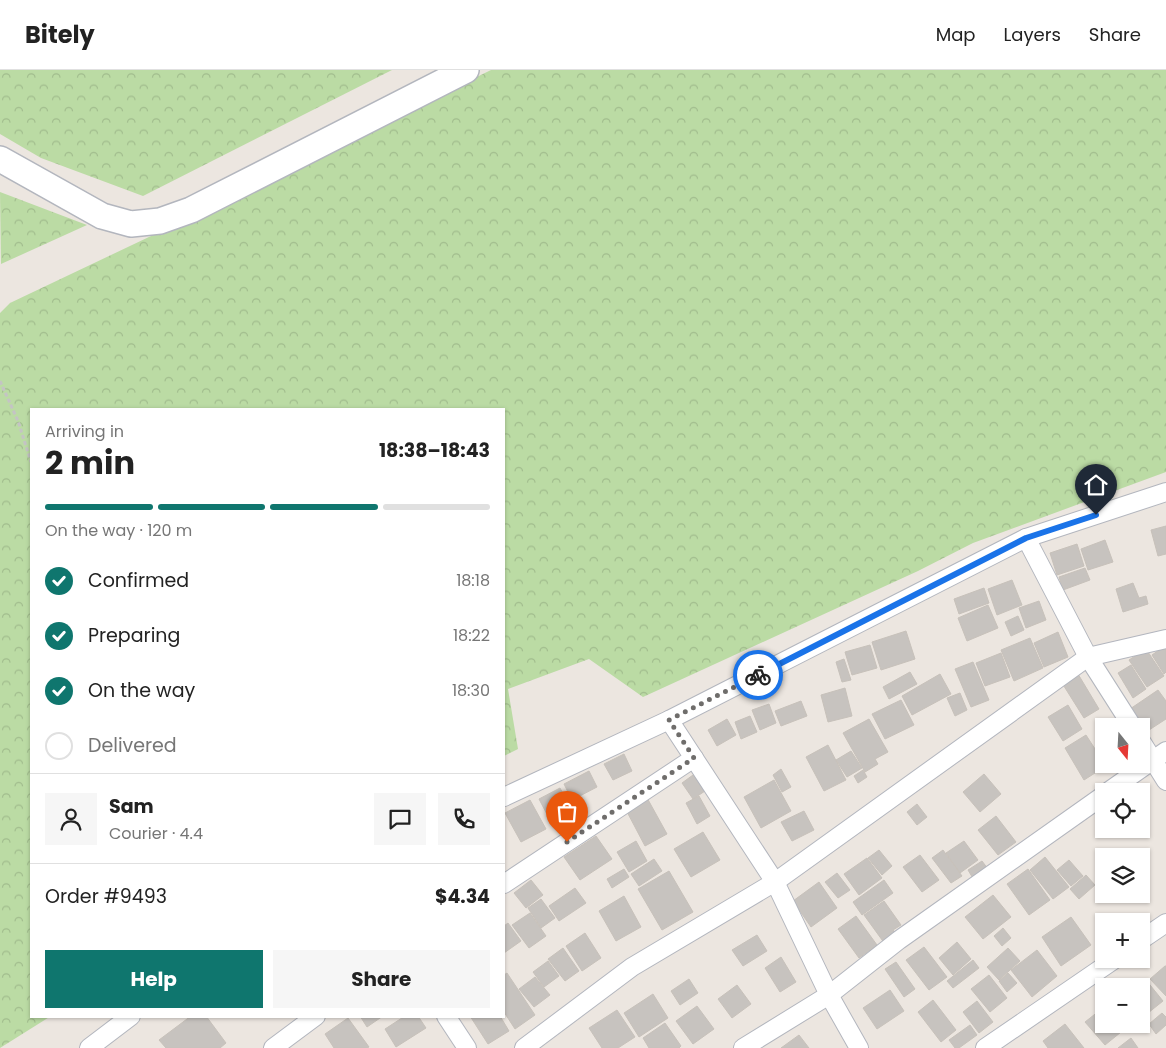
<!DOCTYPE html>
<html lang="en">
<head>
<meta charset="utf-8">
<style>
  :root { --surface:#fff; --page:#f6f6f6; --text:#222; --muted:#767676; --line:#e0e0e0; --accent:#0f766e }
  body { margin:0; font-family:Poppins,sans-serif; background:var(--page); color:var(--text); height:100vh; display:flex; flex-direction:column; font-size:19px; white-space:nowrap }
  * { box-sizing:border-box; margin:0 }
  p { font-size:16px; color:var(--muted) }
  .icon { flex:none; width:28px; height:28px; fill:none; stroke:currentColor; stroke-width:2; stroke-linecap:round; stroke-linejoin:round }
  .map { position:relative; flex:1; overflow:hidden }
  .details { position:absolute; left:30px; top:338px; width:475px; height:610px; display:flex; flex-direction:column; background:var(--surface); border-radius:0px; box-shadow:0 1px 4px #0004 }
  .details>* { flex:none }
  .needle { width:32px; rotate:162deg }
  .controls { position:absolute; left:1095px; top:648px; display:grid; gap:10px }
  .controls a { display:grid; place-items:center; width:55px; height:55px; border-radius:0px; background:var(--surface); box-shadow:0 1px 4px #0004; font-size:25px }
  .pin { position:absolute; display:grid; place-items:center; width:42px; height:42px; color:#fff; margin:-51px -21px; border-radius:50% 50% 50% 0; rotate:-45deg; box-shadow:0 0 5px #0007 }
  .pin .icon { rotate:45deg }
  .courier { position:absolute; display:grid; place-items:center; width:50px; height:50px; margin:-25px; border:4px solid #1a73e8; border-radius:50%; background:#fff; color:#222; box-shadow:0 1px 6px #0007 }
  .overview em { font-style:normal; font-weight:700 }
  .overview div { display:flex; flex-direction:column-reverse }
  .overview { display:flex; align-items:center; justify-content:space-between; height:85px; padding:0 15px }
  h1 { font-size:32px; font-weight:700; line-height:38px }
  .bar { display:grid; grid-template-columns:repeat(4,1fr); gap:8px 5px; align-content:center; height:60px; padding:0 15px }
  .bar i { height:6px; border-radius:4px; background:var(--line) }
  .bar .current { background:var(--accent) }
  .bar p { grid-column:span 4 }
  .line { display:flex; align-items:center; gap:12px; padding:0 15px; border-top:1px solid var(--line) }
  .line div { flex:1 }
  .round { display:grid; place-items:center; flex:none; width:52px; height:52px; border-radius:0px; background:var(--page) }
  ol { padding:0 15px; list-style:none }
  li { display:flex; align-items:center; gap:15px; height:55px }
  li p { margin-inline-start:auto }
  li .icon { padding:5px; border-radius:50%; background:var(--accent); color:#fff; stroke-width:4 }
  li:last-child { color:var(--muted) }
  li i { width:28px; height:28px; border:2px solid var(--line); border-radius:50% }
  .cta { display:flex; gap:10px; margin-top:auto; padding:10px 15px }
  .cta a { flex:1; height:58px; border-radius:0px; background:var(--accent); color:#fff; font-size:20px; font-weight:700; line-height:58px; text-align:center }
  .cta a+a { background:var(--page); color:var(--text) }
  header { display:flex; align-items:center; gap:30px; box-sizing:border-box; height:70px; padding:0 25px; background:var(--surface); border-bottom:1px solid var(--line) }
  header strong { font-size:24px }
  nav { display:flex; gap:28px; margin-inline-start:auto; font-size:18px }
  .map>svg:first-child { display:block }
  .forest { fill:url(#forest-crowns) }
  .building { fill:#c7c3bf; stroke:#c7c1ba }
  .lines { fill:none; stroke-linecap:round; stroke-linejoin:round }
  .street-casing { stroke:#b3b6be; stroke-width:20 }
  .secondary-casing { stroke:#b3b6be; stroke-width:28 }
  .path { stroke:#c4c4c4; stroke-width:3; stroke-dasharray:4 2.5; stroke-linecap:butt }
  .street { stroke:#fff; stroke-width:18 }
  .secondary { stroke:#fff; stroke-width:25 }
  .done { stroke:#6f6d6b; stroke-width:5; stroke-dasharray:0 9 }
  .route { stroke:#1a73e8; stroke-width:6 }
</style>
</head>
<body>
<header>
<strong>Bitely</strong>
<nav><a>Map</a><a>Layers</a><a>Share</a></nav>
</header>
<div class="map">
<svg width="1166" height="978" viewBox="0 0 1166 978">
  <defs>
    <pattern id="forest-crowns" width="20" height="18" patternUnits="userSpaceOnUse" patternTransform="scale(1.25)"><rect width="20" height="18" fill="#bbdba4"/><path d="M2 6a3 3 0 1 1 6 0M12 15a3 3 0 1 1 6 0" fill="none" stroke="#a1bc8d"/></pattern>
  </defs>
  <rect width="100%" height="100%" fill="#ece6e0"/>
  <g class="forest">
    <path d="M0 0H392L143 126 41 88 0 64Z"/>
    <path d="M491 0H1166V402L973 473 918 501 643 627 589 589 508 619 518 679 504 686V339H31V946H51L0 978V243L10 233 151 166Z"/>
    <path d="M0 122 87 155 1 194Z"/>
  </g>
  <g class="building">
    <path d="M1166 456V484L1158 486 1151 460Z"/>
    <path d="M1105 470 1113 492 1088 500 1081 479Z"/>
    <path d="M1077 474 1084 496 1057 505 1050 483Z"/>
    <path d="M1085 498 1090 510 1063 520 1059 507Z"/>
    <path d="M1012 510 1022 535 997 545 988 519Z"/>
    <path d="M1133 513 1139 528 1146 526 1148 534 1123 542 1116 519Z"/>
    <path d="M984 518 989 533 959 544 954 529Z"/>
    <path d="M1039 531 1046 550 1026 558 1019 538Z"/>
    <path d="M988 535 998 558 967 571 958 548Z"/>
    <path d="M1018 546 1024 560 1011 566 1005 552Z"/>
    <path d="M906 561 915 589 881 600 872 572Z"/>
    <path d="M1058 562 1068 587 1044 597 1034 573Z"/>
    <path d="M1030 568 1043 598 1014 611 1001 580Z"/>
    <path d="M870 575 877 598 852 605 845 582Z"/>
    <path d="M1166 575V602L1164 604 1152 585Z"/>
    <path d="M1146 579 1164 606 1147 617 1129 590Z"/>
    <path d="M1001 583 1010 607 985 616 976 593Z"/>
    <path d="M844 589 851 610 842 612 836 592Z"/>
    <path d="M973 592 989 630 971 637 955 599Z"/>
    <path d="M1131 595 1146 619 1133 628 1118 603Z"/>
    <path d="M910 602 917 614 889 629 883 617Z"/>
    <path d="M940 604 951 624 912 645 902 626Z"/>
    <path d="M1078 604 1099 639 1084 648 1062 613Z"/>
    <path d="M845 618 852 646 828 652 821 625Z"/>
    <path d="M1158 620 1166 631V649L1146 662 1130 639Z"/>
    <path d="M960 623 967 640 955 646 947 628Z"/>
    <path d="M901 630 914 655 885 669 872 644Z"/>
    <path d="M801 631 807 646 781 656 775 641Z"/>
    <path d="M769 634 776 653 760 660 752 640Z"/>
    <path d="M1068 635 1082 659 1063 671 1048 647Z"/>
    <path d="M750 646 757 662 741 669 735 652Z"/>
    <path d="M727 649 736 665 717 676 708 660Z"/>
    <path d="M869 649 888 682 875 689 878 694 865 702 843 663Z"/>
    <path d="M1086 665 1106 696 1084 710 1065 678Z"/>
    <path d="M828 675 846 710 824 721 806 687Z"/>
    <path d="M851 681 862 698 847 707 836 690Z"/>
    <path d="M624 684 632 701 613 710 604 694Z"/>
    <path d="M781 699 791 717 782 722 773 705Z"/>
    <path d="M863 700 867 707 858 713 854 706Z"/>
    <path d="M589 701 597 717 572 730 564 714Z"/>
    <path d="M984 704 1001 724 980 742 963 722Z"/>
    <path d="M693 705 705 721 693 729 682 713Z"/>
    <path d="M774 710 791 741 761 758 744 727Z"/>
    <path d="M560 718 571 739 550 750 539 729Z"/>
    <path d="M646 726 667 764 645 776 625 738Z"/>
    <path d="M699 726 710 746 697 754 686 733Z"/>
    <path d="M530 730 546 759 521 772 505 743Z"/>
    <path d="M917 734 927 747 917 755 907 742Z"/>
    <path d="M804 741 814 760 792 771 781 752Z"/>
    <path d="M996 746 1016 772 998 785 978 760Z"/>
    <path d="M703 762 720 790 691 807 674 779Z"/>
    <path d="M596 766 612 789 580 810 564 787Z"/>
    <path d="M636 771 647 791 629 802 617 782Z"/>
    <path d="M964 771 978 790 960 803 946 783Z"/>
    <path d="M879 780 892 796 882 805 868 788Z"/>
    <path d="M943 780 962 806 951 813 932 788Z"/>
    <path d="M920 785 939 810 922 822 903 797Z"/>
    <path d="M1045 787 1069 817 1053 829 1030 800Z"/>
    <path d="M867 788 882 808 859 825 844 804Z"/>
    <path d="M654 789 662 801 639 816 631 804Z"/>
    <path d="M1069 790 1083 806 1071 816 1057 800Z"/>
    <path d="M982 791 988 799 974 810 968 800Z"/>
    <path d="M624 799 629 807 612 818 607 809Z"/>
    <path d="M1028 799 1050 830 1029 845 1007 814Z"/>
    <path d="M669 801 693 842 662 860 638 819Z"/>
    <path d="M837 803 850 820 838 828 825 812Z"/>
    <path d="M1086 805 1095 815 1079 829 1070 819Z"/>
    <path d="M531 810 543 825 526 838 514 823Z"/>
    <path d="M884 810 893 823 862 845 853 832Z"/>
    <path d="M819 812 837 838 811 857 793 831Z"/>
    <path d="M575 818 586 833 559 851 549 836Z"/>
    <path d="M993 825 1011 847 983 869 965 847Z"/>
    <path d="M624 826 641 857 616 871 599 841Z"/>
    <path d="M541 829 555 848 541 858 528 838Z"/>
    <path d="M884 831 901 855 893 860 897 865 885 874 864 845Z"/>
    <path d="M530 843 546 866 529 878 512 855Z"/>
    <path d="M856 846 877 875 859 888 838 859Z"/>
    <path d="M1071 847 1091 875 1061 896 1042 867Z"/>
    <path d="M508 853 521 871 504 883V856Z"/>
    <path d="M1003 858 1011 868 1002 876 994 866Z"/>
    <path d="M585 863 601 888 582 901 566 876Z"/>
    <path d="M757 865 767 881 743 896 732 880Z"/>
    <path d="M957 872 971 889 953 905 939 888Z"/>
    <path d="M924 877 947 907 929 920 906 890Z"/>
    <path d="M563 878 579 901 565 911 548 889Z"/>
    <path d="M1008 878 1020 891 999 910 987 897Z"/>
    <path d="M1037 880 1057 906 1032 927 1011 900Z"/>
    <path d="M781 887 796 912 780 922 765 898Z"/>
    <path d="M973 890 979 898 953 918 947 911Z"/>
    <path d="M548 891 559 906 544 917 533 902Z"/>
    <path d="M896 892 915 919 904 927 885 899Z"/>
    <path d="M1165 896H1166V926L1150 909Z"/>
    <path d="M507 903 535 945 515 959 504 942V905Z"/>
    <path d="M1008 903 1017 913 1007 922 999 911Z"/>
    <path d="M989 905 1007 928 990 942 971 919Z"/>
    <path d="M535 907 550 925 534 937 519 919Z"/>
    <path d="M689 909 698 923 680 935 671 921Z"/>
    <path d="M1146 910 1163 931 1143 947 1141 945V916H1138Z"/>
    <path d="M737 915 751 934 732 948 718 929Z"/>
    <path d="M890 920 904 941 877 959 863 938Z"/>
    <path d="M653 924 668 948 639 967 624 943Z"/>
    <path d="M933 930 956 960 941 972 918 942Z"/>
    <path d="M977 931 993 952 979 963 963 942Z"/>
    <path d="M697 936 714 959 693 974 676 951Z"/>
    <path d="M1104 937V954H1131L1105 975 1085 952Z"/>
    <path d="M617 940 635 967 618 978H602L589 958Z"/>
    <path d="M1162 943 1166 947V955L1156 964 1149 954Z"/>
    <path d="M191 946H206L226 973 220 978H166L159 970Z"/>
    <path d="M360 946H383L367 957Z"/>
    <path d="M405 946H418L426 958 396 977 385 959Z"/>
    <path d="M470 946H500L509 961 488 974Z"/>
    <path d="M348 948 369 977 367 978H334L325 964Z"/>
    <path d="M665 953 681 976 679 978H649L643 968Z"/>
    <path d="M1065 954 1084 978H1048L1043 971Z"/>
    <path d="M970 955 977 965 959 978H955L949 970Z"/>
    <path d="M799 965 809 978H781Z"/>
    <path d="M1131 968 1138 978H1118Z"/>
  </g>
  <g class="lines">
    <g class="street-casing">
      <g id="street">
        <path d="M1026 468 1088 587 1132 656"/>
        <path d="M669 650 775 812 829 925 859 978"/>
        <path d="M1141 671 1166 711"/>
        <path d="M1109 721 1166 681"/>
        <path d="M504 727 669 650 1026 468 1166 422"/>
        <path d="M504 814 694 688"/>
        <path d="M1141 870 1166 853"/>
        <path d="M446 946 467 978"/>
        <path d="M89 978 131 946"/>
        <path d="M273 978 316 946"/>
        <path d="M524 978 632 897 775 812 1088 587 1166 569"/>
        <path d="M743 978 829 925 899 870 1104 725"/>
        <path d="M985 978 1115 889"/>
      </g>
    </g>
    <g class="secondary-casing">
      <path id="secondary" d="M0 89 102 146 131 154 160 151 191 140 466 0"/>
    </g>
    <path class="path" d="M0 311 18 351 31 392"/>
    <use href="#street" class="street"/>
    <use href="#secondary" class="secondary"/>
  </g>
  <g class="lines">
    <path class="done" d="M567 772 694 688 669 650 758 605"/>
    <path class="route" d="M758 605 1026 468 1096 445"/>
  </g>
</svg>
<div class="controls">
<a><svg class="needle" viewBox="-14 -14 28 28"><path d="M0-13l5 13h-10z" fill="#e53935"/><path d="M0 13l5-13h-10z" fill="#767676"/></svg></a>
<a><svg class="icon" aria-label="locate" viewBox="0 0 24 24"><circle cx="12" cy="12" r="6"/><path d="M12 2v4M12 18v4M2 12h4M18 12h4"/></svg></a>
<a><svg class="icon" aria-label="layers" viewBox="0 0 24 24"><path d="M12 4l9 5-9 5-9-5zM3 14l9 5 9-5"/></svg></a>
<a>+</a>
<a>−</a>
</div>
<div class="pin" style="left:567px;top:772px;background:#ea580c"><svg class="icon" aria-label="bag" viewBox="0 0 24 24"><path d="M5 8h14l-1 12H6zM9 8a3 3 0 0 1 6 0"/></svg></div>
<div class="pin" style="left:1096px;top:445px;background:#1f2937"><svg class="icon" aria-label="home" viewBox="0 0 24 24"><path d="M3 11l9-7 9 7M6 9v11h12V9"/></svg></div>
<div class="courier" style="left:758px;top:605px"><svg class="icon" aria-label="bike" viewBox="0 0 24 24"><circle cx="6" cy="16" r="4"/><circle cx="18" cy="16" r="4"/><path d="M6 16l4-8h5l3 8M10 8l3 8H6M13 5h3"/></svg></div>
<section class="details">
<div class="overview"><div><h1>2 min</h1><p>Arriving in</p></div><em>18:38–18:43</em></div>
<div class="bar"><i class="current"></i><i class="current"></i><i class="current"></i><i></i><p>On the way · 120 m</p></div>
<ol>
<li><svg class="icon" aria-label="check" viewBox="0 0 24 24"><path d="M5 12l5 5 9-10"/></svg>Confirmed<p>18:18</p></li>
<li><svg class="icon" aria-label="check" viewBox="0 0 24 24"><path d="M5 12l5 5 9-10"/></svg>Preparing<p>18:22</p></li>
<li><svg class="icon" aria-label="check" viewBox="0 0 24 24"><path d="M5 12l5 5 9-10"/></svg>On the way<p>18:30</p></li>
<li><i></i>Delivered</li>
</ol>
<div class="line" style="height:90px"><a class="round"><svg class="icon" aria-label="person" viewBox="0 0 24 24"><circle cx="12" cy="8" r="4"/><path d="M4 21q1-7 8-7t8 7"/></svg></a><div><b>Sam</b><p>Courier · 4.4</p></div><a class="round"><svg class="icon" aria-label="chat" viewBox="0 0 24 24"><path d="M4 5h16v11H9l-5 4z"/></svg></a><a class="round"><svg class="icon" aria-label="phone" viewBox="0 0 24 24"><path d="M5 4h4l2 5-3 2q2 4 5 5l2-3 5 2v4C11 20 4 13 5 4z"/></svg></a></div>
<div class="line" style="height:65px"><div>Order #9493</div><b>$4.34</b></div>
<div class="cta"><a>Help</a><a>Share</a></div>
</section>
</div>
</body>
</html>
